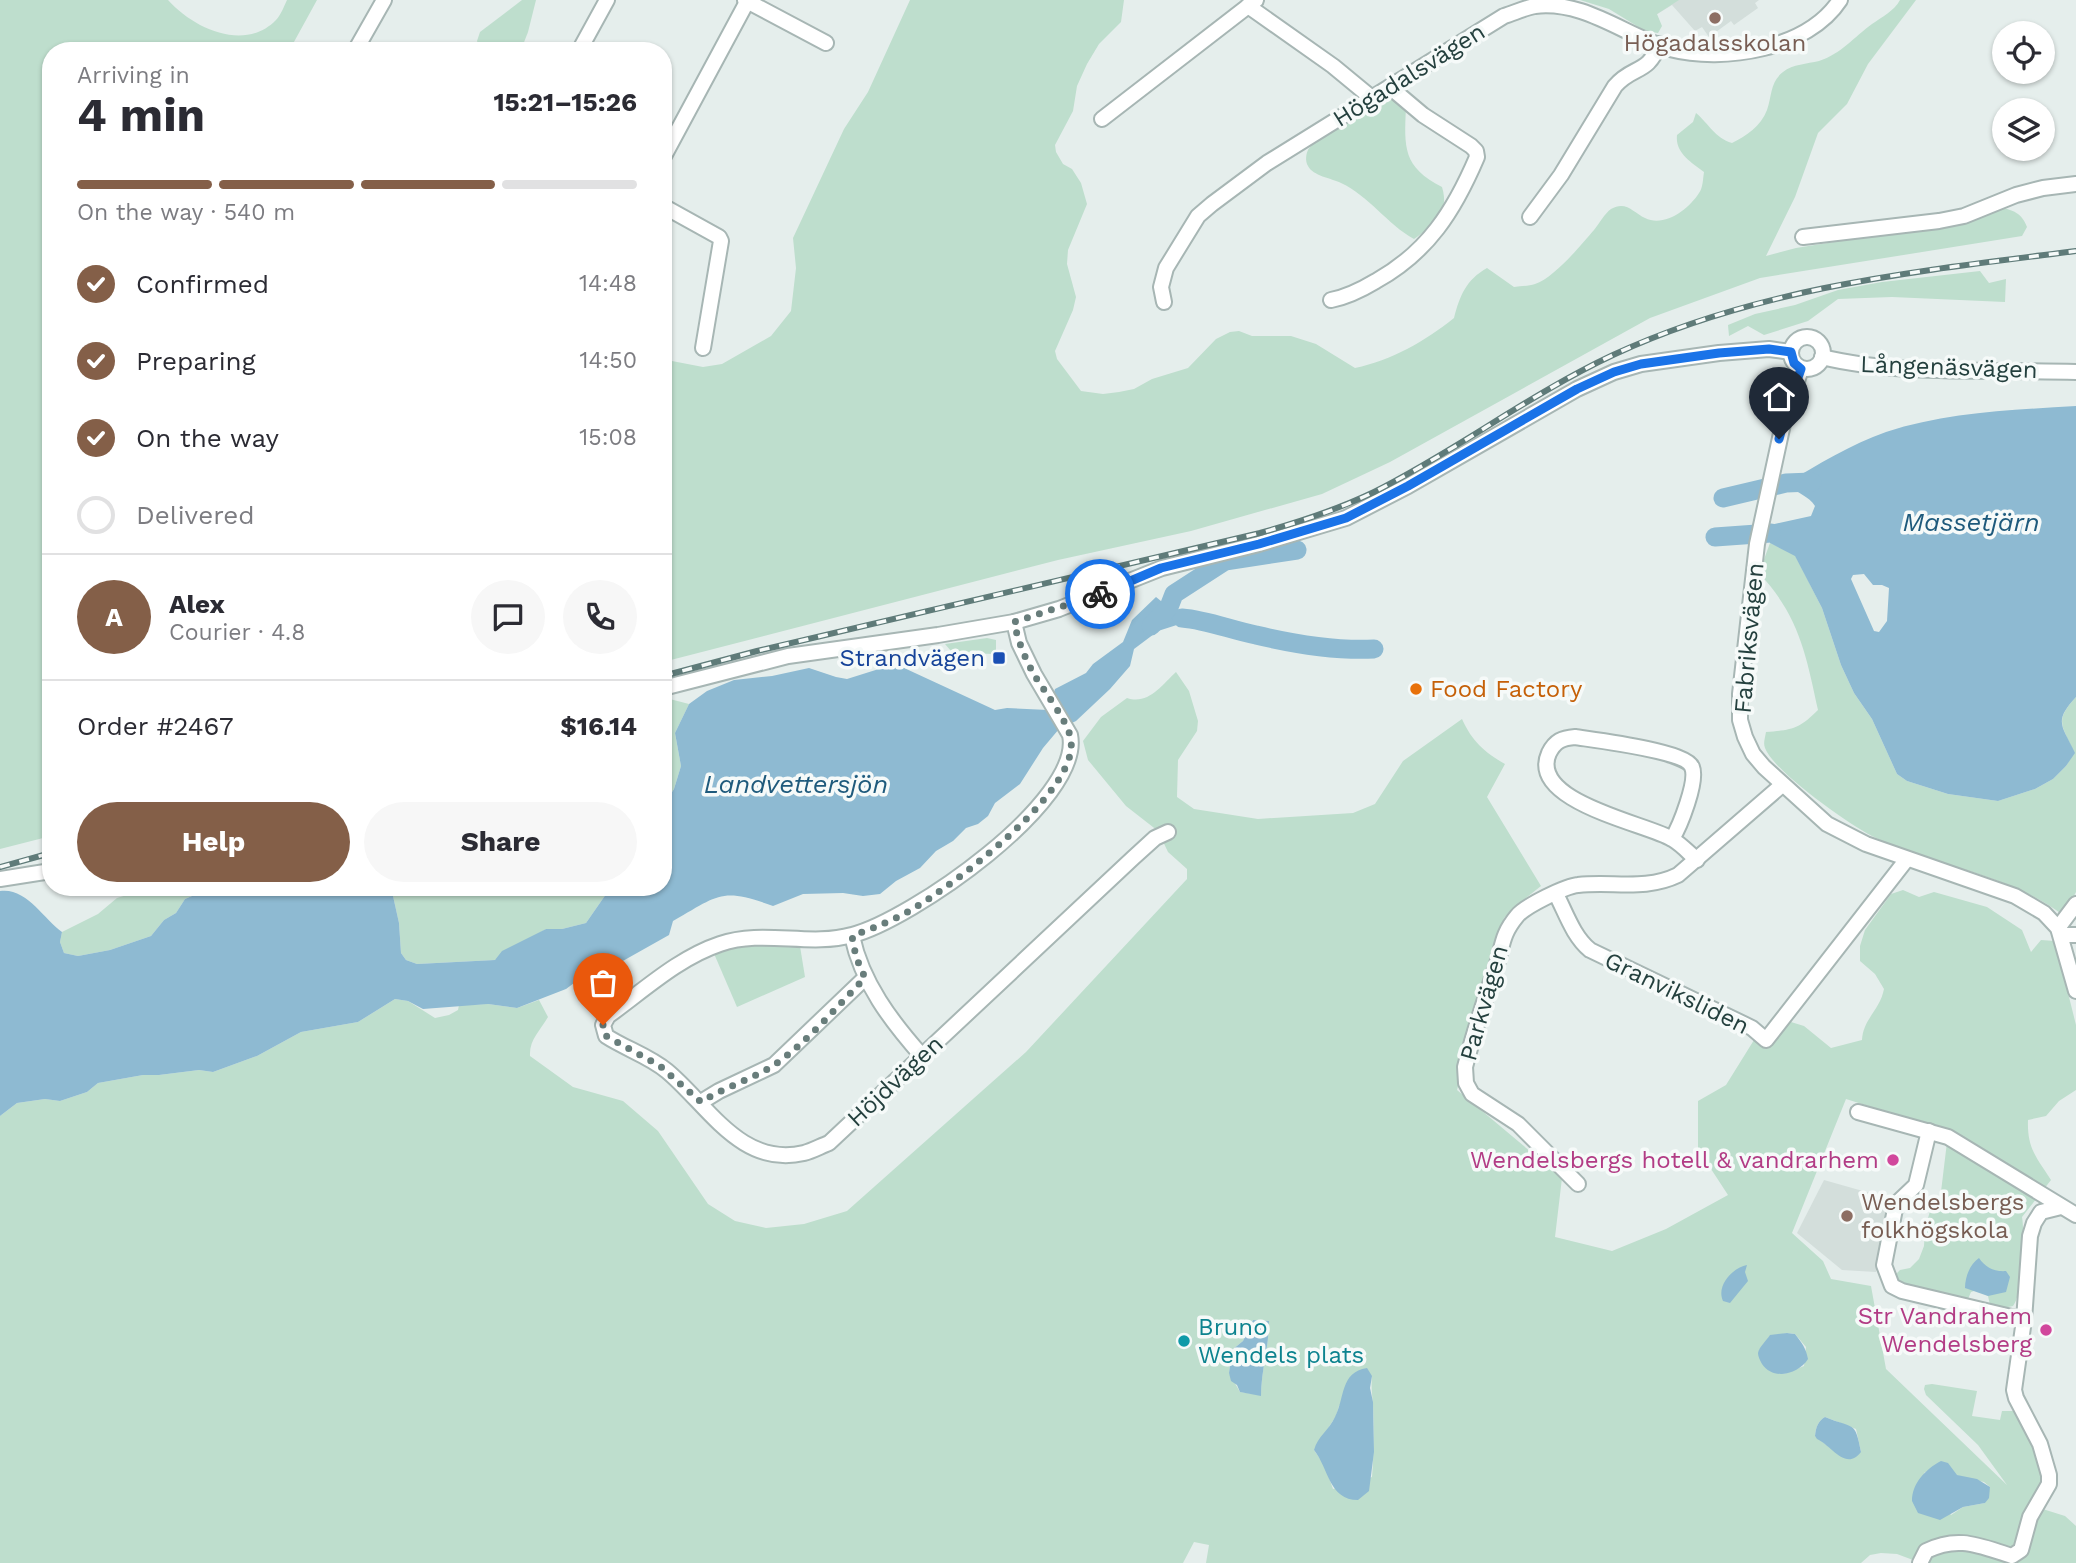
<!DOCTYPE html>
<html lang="en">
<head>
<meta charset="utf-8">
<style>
  :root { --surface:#fff; --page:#f7f7f7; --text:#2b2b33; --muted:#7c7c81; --line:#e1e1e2; --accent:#845f48 }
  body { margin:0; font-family:"Work Sans",sans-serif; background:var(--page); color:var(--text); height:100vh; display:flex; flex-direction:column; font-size:26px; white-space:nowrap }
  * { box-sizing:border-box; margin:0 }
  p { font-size:23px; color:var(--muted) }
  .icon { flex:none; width:38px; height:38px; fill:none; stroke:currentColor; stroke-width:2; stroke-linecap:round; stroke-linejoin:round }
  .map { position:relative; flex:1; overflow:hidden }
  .panel { position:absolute; left:42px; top:42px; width:630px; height:854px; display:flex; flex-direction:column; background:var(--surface); border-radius:28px; box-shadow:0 2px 5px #0004 }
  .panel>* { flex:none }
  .fabs { position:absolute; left:1992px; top:21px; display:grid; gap:14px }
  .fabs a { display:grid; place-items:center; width:63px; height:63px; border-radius:50%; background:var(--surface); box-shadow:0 2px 5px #0004; font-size:35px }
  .pin { position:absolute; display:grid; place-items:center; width:60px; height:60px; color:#fff; margin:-72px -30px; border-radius:50% 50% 50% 0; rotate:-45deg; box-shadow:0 0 7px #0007 }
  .pin .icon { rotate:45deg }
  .courier { position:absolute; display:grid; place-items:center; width:70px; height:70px; margin:-35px; border:5px solid #1a73e8; border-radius:50%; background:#fff; color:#222; box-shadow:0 2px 9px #0007 }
  .overview em { font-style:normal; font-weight:700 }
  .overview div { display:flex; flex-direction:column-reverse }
  .overview { display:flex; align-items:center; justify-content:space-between; height:119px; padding:0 35px }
  h1 { font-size:46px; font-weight:700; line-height:52px }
  .bar { display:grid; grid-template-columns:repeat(4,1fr); gap:10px 7px; align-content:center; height:84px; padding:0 35px }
  .bar i { height:9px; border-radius:5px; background:var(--line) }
  .bar .current { background:var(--accent) }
  .bar p { grid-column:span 4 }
  .line { display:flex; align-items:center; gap:18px; padding:0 35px; border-top:2px solid var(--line) }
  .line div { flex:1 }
  .round { display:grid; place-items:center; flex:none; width:74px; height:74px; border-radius:37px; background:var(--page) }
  ol { padding:0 35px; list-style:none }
  li { display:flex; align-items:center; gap:21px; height:77px }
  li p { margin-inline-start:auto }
  li .icon { padding:7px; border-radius:50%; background:var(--accent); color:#fff; stroke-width:4 }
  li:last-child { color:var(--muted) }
  li i { width:38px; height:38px; border:4px solid var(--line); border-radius:50% }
  .cta { display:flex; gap:14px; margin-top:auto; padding:14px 35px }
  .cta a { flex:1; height:80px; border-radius:42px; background:var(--accent); color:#fff; font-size:28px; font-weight:700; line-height:80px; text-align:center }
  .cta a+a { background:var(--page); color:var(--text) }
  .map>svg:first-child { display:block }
  .built { fill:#d3dedb }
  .green { fill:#bedecd; fill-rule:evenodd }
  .water { fill:#8ebad2; fill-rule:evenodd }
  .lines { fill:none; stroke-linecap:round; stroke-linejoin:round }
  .river { stroke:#8ebad2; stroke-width:19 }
  .minor-casing { stroke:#a7b6b4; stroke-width:18 }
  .minor { stroke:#fff; stroke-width:14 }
  .rail-casing { stroke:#5f7b79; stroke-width:6 }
  .rail { stroke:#f6faf9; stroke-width:3.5; stroke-dasharray:10; stroke-linecap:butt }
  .done { stroke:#687d7b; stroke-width:7; stroke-dasharray:0 12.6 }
  .route { stroke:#1a73e8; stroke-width:9 }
  .education-dot { fill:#8d6e63; stroke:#f6faf9; stroke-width:2.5 }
  .transit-dot { fill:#1a4fb4; stroke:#f6faf9; stroke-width:2.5 }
  .food-dot { fill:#e8710a; stroke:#f6faf9; stroke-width:2.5 }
  .hotel-dot { fill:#d1479c; stroke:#f6faf9; stroke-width:2.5 }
  .culture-dot { fill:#0f9aa8; stroke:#f6faf9; stroke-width:2.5 }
  .labels { text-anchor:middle; stroke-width:7; stroke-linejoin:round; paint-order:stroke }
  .education-label { font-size:24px; fill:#785e54; stroke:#f6faf9 }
  .street-label { font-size:24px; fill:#24403e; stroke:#f6faf9 }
  .transit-label { font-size:24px; fill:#164399; stroke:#f6faf9; text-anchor:end }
  .food-label { font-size:24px; fill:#c56008; stroke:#f6faf9; text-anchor:start }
  .hotel-label { font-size:24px; fill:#b23c85; stroke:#f6faf9; text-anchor:end }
  .culture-label { font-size:24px; fill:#0d838f; stroke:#f6faf9; text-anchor:start }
  .water-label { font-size:26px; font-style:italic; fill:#1e5a7c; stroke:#f6faf9 }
</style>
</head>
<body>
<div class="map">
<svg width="2076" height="1563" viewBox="0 0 2076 1563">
  <rect width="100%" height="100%" fill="#e5eeec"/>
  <g class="built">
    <path d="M1624 0H1759L1755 3 1758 8 1734 25 1731 21 1709 37 1702 27 1695 31 1672 5 1646 21Z"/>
    <path d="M1824 1180 1891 1199 1876 1272 1842 1270 1797 1233Z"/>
  </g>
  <g class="green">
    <path d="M0 0H168C194 29 245 52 276 20 281 15 284 6 287 0H317L289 51H51V836L0 849Z"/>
    <path d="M522 0H536L528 32 521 50 481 51 477 41 480 32Z"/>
    <path d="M910 0H1124L1121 22 1099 44 1087 64 1077 86 1073 111 1055 145 1056 152 1063 164 1072 169 1081 183 1087 204 1068 250 1067 264 1076 297 1073 310 1055 351 1057 359 1081 391 1103 394 1119 392 1134 389 1152 379 1188 368 1216 339 1230 332 1239 331 1252 336H1291L1316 344 1355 368C1392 360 1424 342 1454 318 1460 295 1466 280 1487 268L1514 287C1521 286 1529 286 1535 284 1554 278 1581 245 1594 230 1599 224 1605 213 1611 209 1626 200 1634 213 1645 218 1664 228 1689 209 1699 193 1703 188 1703 178 1704 172 1691 162 1675 153 1677 135L1693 122 1696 113C1709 124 1715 138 1732 143 1746 136 1761 126 1767 110 1772 96 1770 82 1783 72 1793 64 1807 64 1819 61 1841 54 1854 37 1872 24 1882 17 1894 11 1900 0H1916L1868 64 1847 104 1818 133 1795 197 1766 256 1796 248 1903 231 1999 207C2013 210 2022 213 2027 227L2022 236 1760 278 1650 318 1390 462 1322 494 1191 531 1058 560 663 662V363L672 361 703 367 722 364 771 336 791 311 796 268 793 238 844 129 868 92Z"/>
    <path d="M1580 0H1679L1657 14 1662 26 1658 33 1645 31 1609 9Z"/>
    <path d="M1396 99 1406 107C1404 148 1403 167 1442 187 1450 213 1434 225 1414 239 1387 224 1369 196 1341 183 1331 178 1313 176 1308 166 1305 161 1306 154 1308 150 1313 140 1368 109 1380 103 1385 101 1391 100 1396 99Z"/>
    <path d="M1980 271 1989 283 2006 279 2005 302 1892 297 1838 299 1808 321 1764 335 1748 326 1729 336 1728 325 1755 314 1795 305 1838 290 1882 282Z"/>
    <path d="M1770 543 1795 555 1822 608 1841 665 1854 693 1872 719 1897 774 1907 781 1948 794 1998 801 2035 789 2053 779 2066 766 2074 753C2063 725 2053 722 2076 697V892L2064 916C2010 874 1937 867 1876 838 1852 827 1774 772 1765 748 1763 743 1765 738 1766 732 1792 730 1799 729 1818 710 1806 654 1799 616 1759 573Z"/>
    <path d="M987 638 996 640V654L957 653 951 651 945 644Z"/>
    <path d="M1176 672 1189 691 1198 721 1197 731 1178 760 1177 797 1194 809 1258 819 1353 813 1375 804 1403 761 1462 719C1472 741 1484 752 1505 764L1487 797 1541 886 1512 909 1504 918 1457 1090 1562 1178 1555 1237 1612 1251 1666 1229 1728 1195 1698 1149V1101L1726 1085 1754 1040 1775 1017 1804 1026 1831 1048 1862 1040C1863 1019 1880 1010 1884 989L1875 974 1860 961V946L1865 930 1891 894 1903 890 1919 897 1934 892 1987 907 2022 930 2031 952 2041 940 2055 941 2076 1025V1090L2059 1101 2046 1116 2028 1120C2027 1148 2036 1157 2051 1180L2022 1217C2025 1234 2023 1294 2013 1306L1999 1309 1990 1305 1988 1296 1977 1290 1971 1292 1968 1299 1961 1302 1901 1287 1895 1279V1275L1900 1270 1910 1268 1919 1259 1924 1246 1925 1229 1930 1211 1940 1200 1947 1142 1926 1124 1846 1099 1792 1233 1823 1261 1831 1279 1871 1286 1886 1369 2007 1485 1978 1445 1926 1395 1924 1389 1925 1385 1932 1384 1977 1391 1972 1416 2000 1420 2002 1411H2016L2032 1441 2043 1480 2033 1506 2065 1516 2076 1526V1563H1921L1897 1554 1881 1553 1870 1555 1861 1563H1206L1209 1545 1194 1542 1183 1563H0V1116L17 1103 45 1099 60 1101 87 1092 98 1083 143 1075H159L199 1070 213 1072 257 1056 301 1032 358 1022 395 999 408 1001 435 1018 449 1015 458 1010 459 1005 488 1004 517 1008 539 1000 548 1017C540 1031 529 1040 530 1056L573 1087 623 1101 658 1131 708 1204 735 1221 766 1228 804 1224 847 1211 1026 1052 1187 879V869L1168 852 1158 831 1126 806 1088 760 1083 741 1101 717 1127 698C1148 705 1161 686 1176 672ZM1253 1320 1269 1321C1269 1347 1261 1370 1261 1395L1240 1392 1229 1373 1232 1350 1243 1341ZM1788 1333 1795 1334 1806 1347 1804 1366 1784 1374 1759 1350C1767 1341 1775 1335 1788 1333ZM1372 1376C1371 1387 1372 1394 1373 1404 1374 1428 1374 1453 1372 1477L1333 1489 1325 1466 1314 1450 1336 1416 1339 1406ZM1825 1417 1856 1429 1861 1452 1829 1447 1815 1436C1816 1427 1818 1421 1825 1417ZM1931 1469 1984 1482 1990 1487 1985 1503 1963 1507 1951 1515 1924 1473Z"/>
    <path d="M666 698 689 704 675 733 681 766 674 789 663 806V699Z"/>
    <path d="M153 887H213L185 899 176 913 164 920 151 936 110 950 78 956 64 953 60 942 62 932 98 914 117 898Z"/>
    <path d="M391 887H611L586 923 562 929H546L495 960 417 964 406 960 401 953 399 923Z"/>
    <path d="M744 939 799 940 805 977 737 1007 712 949Z"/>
  </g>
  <g class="water">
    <path d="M2076 406V697C2053 722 2062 725 2075 753L2066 766 2053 779 2035 789 1998 801 1948 794 1907 781 1897 774 1872 719 1854 693 1841 665 1822 608 1795 556 1770 543V525L1811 516 1815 506C1809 496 1796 493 1786 483 1818 465 1851 444 1886 432 1947 412 2012 410 2076 406ZM1864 574 1873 585H1882L1889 588 1887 621 1879 632 1874 631 1851 579 1853 575Z"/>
    <path d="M1156 597 1182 618 1183 623 1158 631 1134 649 1130 666 1110 689 1076 721 1059 729 1043 748 1020 784 995 803 988 816 978 824 966 828 953 841 936 851 920 868 896 881 880 894 863 896 843 893 803 894 773 906C721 887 719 895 673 921L669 935 605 971 578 980 566 989 517 1008 488 1004 423 1009 408 1001 395 999 358 1022 301 1032 257 1056 213 1072 199 1070 159 1075H143L98 1083 87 1092 60 1101 45 1099 17 1103 0 1116V891C26 887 44 919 62 932L60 942 64 953 78 956 110 950 151 936 164 920 176 913 185 899 213 887H391L399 923 401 953 406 960 417 964 495 960 502 951 546 929H562L586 923 611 887H663V806L674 789 681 766 675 733 689 704 707 691 734 680 772 676 809 668 836 677 847 679 882 668 902 667 995 710 1007 708 1048 710 1055 689 1086 673 1093 664 1123 642 1132 620Z"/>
    <path d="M1979 1258C1985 1267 1994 1272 2006 1271L2010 1277 2006 1292 1988 1296 1965 1288C1965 1277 1970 1264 1979 1258Z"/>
    <path d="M1747 1265 1745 1272 1748 1281 1730 1303 1723 1301C1716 1286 1732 1268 1747 1265Z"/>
    <path d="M1253 1320 1269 1321C1269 1348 1261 1370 1261 1396L1240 1392 1237 1385 1231 1381 1229 1373 1232 1350 1243 1341Z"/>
    <path d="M1787 1333 1795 1334C1802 1343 1806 1348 1808 1359 1799 1374 1773 1381 1762 1364 1760 1360 1758 1357 1758 1353 1759 1347 1767 1340 1770 1335Z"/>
    <path d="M1367 1368 1372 1376 1370 1388 1373 1402 1374 1452 1369 1491 1358 1500C1329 1500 1329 1469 1314 1450 1318 1436 1329 1430 1335 1417 1345 1398 1340 1372 1367 1368Z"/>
    <path d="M1825 1417C1854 1429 1855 1420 1861 1452 1846 1472 1831 1445 1817 1439L1815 1436C1816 1427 1818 1421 1825 1417Z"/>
    <path d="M1941 1461 1948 1463 1957 1475 1977 1479 1990 1487 1989 1498 1985 1503 1963 1507 1940 1520 1918 1513 1912 1501C1912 1483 1926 1469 1941 1461Z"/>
  </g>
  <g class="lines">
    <g class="river">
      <path d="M1723 498 1786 483 1812 482"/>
      <path d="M1715 537 1771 533"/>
      <path d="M1182 618C1207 620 1231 630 1256 635 1294 644 1334 651 1374 649"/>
      <path d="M1151 626 1169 607 1174 594 1225 561 1297 550"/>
    </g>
    <g class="minor-casing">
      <g id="minor">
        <path d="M745 0 826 43"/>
        <path d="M1248 6 1333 66 1373 99"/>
        <path d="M355 51 384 0"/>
        <path d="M579 51 607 0"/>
        <path d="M1102 119 1256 0"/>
        <path d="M663 158 748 0"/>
        <path d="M663 206 719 237 721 241 703 348"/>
        <path d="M1530 217 1561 175 1615 86C1633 65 1648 75 1659 44"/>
        <path d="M1803 237 1939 221 1964 216 2016 195 2043 188 2076 184"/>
        <path d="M1331 300C1347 297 1361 290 1376 281 1428 252 1454 211 1477 157L1476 151 1471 146 1423 115 1391 88"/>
        <path d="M1164 302 1161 287 1166 268 1198 216 1212 204 1267 163 1504 16C1514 13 1524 8 1535 6 1585 0 1625 36 1670 49 1724 63 1808 49 1840 0"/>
        <circle cx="1807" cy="353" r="16"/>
        <path d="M1822 357C1898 376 1996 369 2076 372"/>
        <path d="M1801 369 1783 424 1757 544 1740 694V720L1745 737 1753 754 1764 767 1827 824 1866 844 2015 896 2044 913 2058 928 2076 991"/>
        <path d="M1014 622 1019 643 1034 674 1070 735C1084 801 909 921 852 935 809 947 763 929 720 944 678 958 643 991 608 1016L603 1025 606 1036C626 1049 649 1056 667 1071 708 1105 741 1168 804 1153 812 1151 821 1146 829 1143L1133 858 1155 838 1168 832"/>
        <path d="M663 688 788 656 938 635 1014 622 1059 609 1162 568 1259 544 1346 518 1408 486 1577 389 1614 372 1641 364 1719 353 1769 349 1791 352"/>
        <path d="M1672 839C1680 826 1698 781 1692 767 1686 751 1594 740 1575 737 1562 738 1555 741 1549 753 1527 802 1648 824 1672 839 1681 844 1689 853 1697 860"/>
        <path d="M0 879 51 871"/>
        <path d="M1556 894C1566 913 1573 936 1590 950L1752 1028 1766 1040 1907 859"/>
        <path d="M2058 928 2076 904"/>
        <path d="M2061 935H2076"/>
        <path d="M852 936C862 983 891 1021 922 1056"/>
        <path d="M701 1102 719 1091 774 1065 865 978"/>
        <path d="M1858 1112 1948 1137 2076 1215"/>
        <path d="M1929 1131 1916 1185 1896 1204 1884 1265 1892 1286 1902 1291 2024 1320"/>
        <path d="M1578 1184 1518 1124 1472 1094 1466 1083 1465 1067C1474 1032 1485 998 1497 964 1503 944 1502 934 1517 916 1525 906 1566 886 1578 885 1613 881 1645 891 1678 875L1782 785"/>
        <path d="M1920 1563 1926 1551C1959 1535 1979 1546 2012 1556L2021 1550 2030 1517 2049 1484V1475L2040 1444 2016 1398 2014 1390 2024 1320 2030 1236 2034 1223 2041 1212 2061 1207"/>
      </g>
    </g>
    <use href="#minor" class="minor"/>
    <g class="rail-casing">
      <g id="rail">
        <path d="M663 676 757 651 1260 533C1299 522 1337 510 1374 492 1456 451 1530 394 1613 355 1759 287 1918 271 2076 251"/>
        <path d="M0 867 51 853"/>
      </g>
    </g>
    <use href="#rail" class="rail"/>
  </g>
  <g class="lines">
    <path class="done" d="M603 1025V1031L606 1036 660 1066 701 1102C724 1087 751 1080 774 1065 808 1042 836 1007 865 978L856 957 852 936C873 928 892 921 911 910 952 886 1078 792 1071 741 1070 724 1044 691 1035 676 1025 659 1018 641 1014 622L1100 594"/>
    <path class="route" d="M1100 594 1161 568 1259 544 1346 518 1408 486 1577 389 1614 372 1641 364 1719 353 1769 349 1791 352 1794 363 1801 369 1788 406 1779 439"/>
  </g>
  <g class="education-dot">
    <circle cx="1715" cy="18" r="7"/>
    <circle cx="1847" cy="1216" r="7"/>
  </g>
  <rect class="transit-dot" x="992" y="651" width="14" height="14" rx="3.5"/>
  <circle class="food-dot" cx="1416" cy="689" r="7"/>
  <g class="hotel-dot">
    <circle cx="1893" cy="1160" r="7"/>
    <circle cx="2046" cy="1330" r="7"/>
  </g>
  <circle class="culture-dot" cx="1184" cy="1341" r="7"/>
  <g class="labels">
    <g class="education-label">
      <text x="1715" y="51">Högadalsskolan</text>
      <text x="1861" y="1210" text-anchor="start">Wendelsbergs<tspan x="1861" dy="28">folkhögskola</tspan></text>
    </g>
    <g class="street-label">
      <text transform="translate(1409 75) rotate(-32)" y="8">Högadalsvägen</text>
      <text transform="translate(1949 367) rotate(2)" y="8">Långenäsvägen</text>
      <text transform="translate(1749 638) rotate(-85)" y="8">Fabriksvägen</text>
      <text transform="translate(1677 993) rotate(26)" y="8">Granviksliden</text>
      <text transform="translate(1484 1003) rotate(-74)" y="8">Parkvägen</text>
      <text transform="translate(895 1081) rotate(-43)" y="8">Höjdvägen</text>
    </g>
    <g class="transit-label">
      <text x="985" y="666">Strandvägen</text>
    </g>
    <g class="food-label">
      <text x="1430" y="697">Food Factory</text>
    </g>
    <g class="hotel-label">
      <text x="1879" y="1168">Wendelsbergs hotell &amp; vandrarhem</text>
      <text x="2032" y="1324">Str Vandrahem<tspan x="2032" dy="28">Wendelsberg</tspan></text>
    </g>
    <g class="culture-label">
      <text x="1198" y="1335">Bruno<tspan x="1198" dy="28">Wendels plats</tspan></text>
    </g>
    <g class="water-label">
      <text x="1971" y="531">Massetjärn</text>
      <text x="796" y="793">Landvettersjön</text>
    </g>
  </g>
</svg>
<div class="fabs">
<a><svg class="icon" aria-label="locate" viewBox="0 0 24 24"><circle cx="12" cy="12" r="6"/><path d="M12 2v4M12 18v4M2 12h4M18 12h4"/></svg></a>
<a><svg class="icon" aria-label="layers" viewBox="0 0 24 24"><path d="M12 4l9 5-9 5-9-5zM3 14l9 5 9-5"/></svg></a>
</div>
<div class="pin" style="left:603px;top:1025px;background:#ea580c"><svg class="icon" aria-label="bag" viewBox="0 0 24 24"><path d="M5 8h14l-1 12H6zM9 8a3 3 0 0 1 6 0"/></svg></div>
<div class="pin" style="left:1779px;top:439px;background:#1f2937"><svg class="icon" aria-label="home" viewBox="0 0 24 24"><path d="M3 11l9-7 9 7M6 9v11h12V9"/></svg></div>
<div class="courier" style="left:1100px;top:594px"><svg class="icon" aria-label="bike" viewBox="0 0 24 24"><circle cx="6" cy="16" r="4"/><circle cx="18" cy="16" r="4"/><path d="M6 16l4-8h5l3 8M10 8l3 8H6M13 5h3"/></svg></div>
<section class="panel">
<div class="overview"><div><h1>4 min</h1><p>Arriving in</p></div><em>15:21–15:26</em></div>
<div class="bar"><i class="current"></i><i class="current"></i><i class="current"></i><i></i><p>On the way · 540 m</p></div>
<ol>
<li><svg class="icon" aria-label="check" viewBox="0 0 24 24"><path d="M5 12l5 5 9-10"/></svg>Confirmed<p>14:48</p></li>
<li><svg class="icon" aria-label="check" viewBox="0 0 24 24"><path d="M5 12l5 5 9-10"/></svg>Preparing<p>14:50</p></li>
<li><svg class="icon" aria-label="check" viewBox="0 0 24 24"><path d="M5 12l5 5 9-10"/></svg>On the way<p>15:08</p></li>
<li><i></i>Delivered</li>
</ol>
<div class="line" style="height:126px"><b class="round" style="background:var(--accent);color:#fff">A</b><div><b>Alex</b><p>Courier · 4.8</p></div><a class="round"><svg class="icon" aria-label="chat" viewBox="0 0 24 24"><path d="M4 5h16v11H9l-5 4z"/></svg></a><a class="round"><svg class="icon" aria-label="phone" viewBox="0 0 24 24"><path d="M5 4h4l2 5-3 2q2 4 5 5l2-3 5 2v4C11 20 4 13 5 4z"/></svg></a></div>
<div class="line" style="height:91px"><div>Order #2467</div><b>$16.14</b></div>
<div class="cta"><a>Help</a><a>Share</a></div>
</section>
</div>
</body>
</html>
